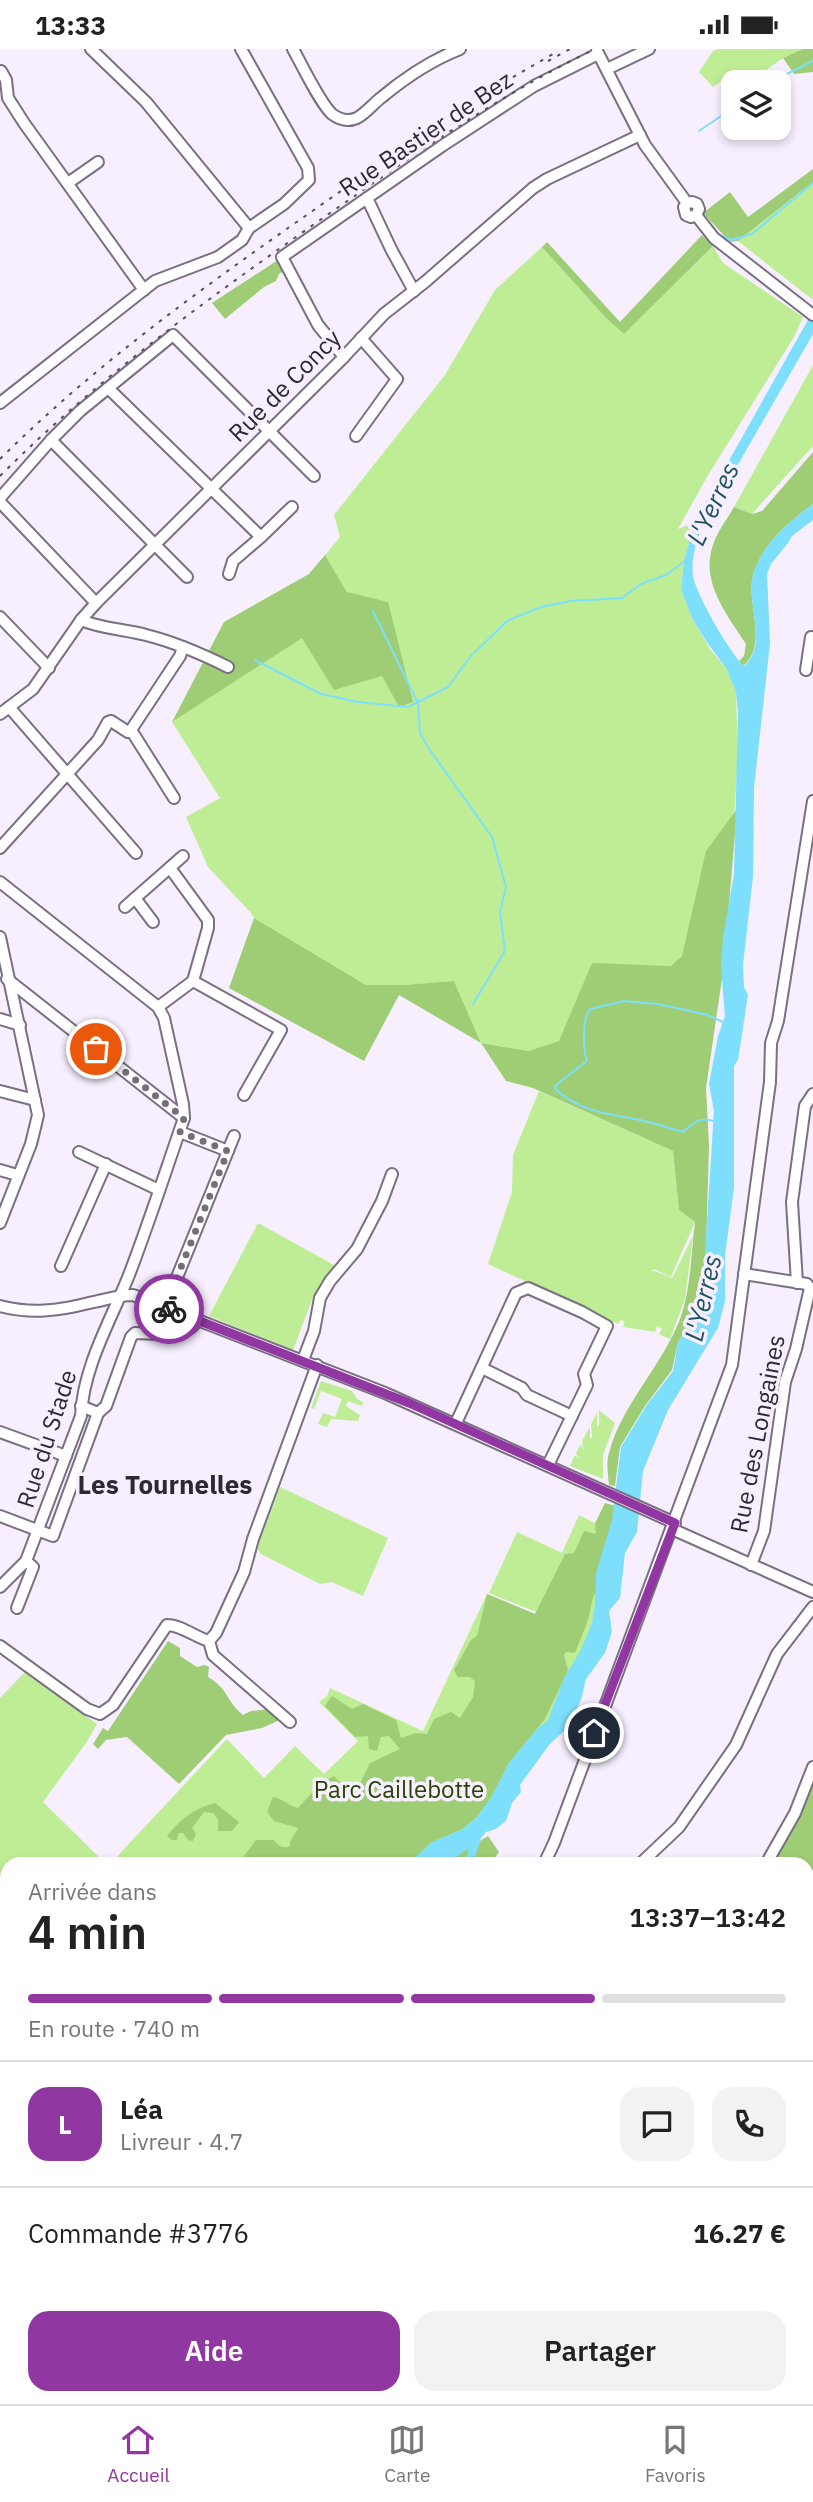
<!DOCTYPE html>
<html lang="fr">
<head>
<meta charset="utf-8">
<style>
  :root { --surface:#fff; --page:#f2f2f2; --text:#222; --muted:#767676; --line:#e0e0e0; --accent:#9137a2 }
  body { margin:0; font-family:"IBM Plex Sans",sans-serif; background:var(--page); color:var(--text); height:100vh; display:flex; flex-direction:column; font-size:26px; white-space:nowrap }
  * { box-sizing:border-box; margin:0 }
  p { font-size:23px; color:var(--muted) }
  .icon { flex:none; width:38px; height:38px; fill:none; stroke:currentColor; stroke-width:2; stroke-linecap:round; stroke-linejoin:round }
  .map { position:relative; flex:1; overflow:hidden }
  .drawer { position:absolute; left:0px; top:1808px; width:814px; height:548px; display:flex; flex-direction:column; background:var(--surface); border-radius:21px 21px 0 0; box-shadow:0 4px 10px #0003 }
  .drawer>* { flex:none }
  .controls { position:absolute; left:721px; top:21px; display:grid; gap:14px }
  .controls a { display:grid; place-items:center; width:70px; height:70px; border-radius:14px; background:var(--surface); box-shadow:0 4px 10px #0003; font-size:35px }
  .pin { position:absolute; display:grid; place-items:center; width:60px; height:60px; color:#fff; margin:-30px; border:4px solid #fff; border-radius:50%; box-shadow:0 2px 7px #0007 }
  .courier { position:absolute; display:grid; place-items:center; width:70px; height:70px; margin:-35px; border:5px solid #9137a2; border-radius:50%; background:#fff; color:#222; box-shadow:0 2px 9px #0007 }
  .overview em { font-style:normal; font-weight:600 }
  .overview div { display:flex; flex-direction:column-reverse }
  .overview { display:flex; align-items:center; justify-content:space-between; height:119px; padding:0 28px }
  h1 { font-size:46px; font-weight:600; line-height:52px }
  .bar { display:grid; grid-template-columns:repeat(4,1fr); gap:10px 7px; align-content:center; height:84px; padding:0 28px }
  .bar i { height:9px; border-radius:5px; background:var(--line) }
  .bar .selected { background:var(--accent) }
  .bar p { grid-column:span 4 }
  .line { display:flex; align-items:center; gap:18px; padding:0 28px; border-top:2px solid var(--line) }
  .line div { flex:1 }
  .round { display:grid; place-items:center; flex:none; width:74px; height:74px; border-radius:21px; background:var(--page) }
  .button { display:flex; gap:14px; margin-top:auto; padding:14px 28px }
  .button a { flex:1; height:80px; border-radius:21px; background:var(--accent); color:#fff; font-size:28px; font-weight:600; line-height:80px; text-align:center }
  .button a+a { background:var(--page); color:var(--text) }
  .status { display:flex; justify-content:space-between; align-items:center; height:49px; padding:0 35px; background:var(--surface); direction:ltr }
  .status svg { height:19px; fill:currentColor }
  .dock { display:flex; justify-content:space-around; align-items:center; height:98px; border-top:2px solid var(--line); background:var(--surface); font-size:19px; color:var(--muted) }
  .dock a { display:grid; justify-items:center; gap:4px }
  .dock .selected { color:var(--accent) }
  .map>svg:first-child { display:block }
  .green { fill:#bfed96 }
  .forest { fill:#9ecd75 }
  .water { fill:#7ddffc }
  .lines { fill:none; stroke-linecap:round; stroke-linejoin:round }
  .stream { stroke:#7ddffc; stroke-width:2 }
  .minor-casing { stroke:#7a6f83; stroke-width:14 }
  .minor { stroke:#fff; stroke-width:10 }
  .rail { stroke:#544f59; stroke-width:2; stroke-dasharray:3.5 7; stroke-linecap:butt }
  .done { stroke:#746e79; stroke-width:7; stroke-dasharray:0 12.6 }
  .route { stroke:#9137a2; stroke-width:9 }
  .labels { text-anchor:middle; stroke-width:7; stroke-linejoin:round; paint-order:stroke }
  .street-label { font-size:24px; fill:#2d2831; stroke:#f7effe }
  .park-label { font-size:24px; fill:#284404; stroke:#f7effe }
  .water-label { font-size:26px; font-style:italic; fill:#1c5463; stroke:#f7effe }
  .neighbourhood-label { font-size:26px; font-weight:bold; fill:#2d2831; stroke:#f7effe }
</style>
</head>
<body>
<div class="status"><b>13:33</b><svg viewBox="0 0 49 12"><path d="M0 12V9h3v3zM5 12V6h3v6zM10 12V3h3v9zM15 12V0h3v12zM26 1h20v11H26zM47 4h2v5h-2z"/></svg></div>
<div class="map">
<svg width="813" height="2355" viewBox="0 0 813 2355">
  <rect width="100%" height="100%" fill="#f7effe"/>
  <g class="green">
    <path d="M718 0H803L783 9 749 33H746L737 21 713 38 699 23 713 2Z"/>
    <path d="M813 133V251L738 192Z"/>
    <path d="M713 197 723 214 803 268 794 288 707 428 678 480 694 474 684 512 681 541 693 571 710 600 726 619 736 643 738 708 734 767 690 879 682 907 672 917 592 915 560 992 528 1002 481 994 454 932 403 936H366L254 869 251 864 208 818 186 768 220 749 172 673 302 588 334 640 383 626 399 658 347 543 325 506 340 488 334 466 445 326 495 241 542 198 606 269 624 285Z"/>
    <path d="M813 316V397L752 465 734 458Z"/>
    <path d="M539 1042 673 1102 679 1161 695 1173 671 1228 654 1220 651 1223 655 1222 672 1229 693 1187 685 1250 670 1290 659 1285 662 1280 657 1277 655 1283 623 1278 625 1273 621 1271 618 1275 488 1215 512 1143 513 1106Z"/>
    <path d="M258 1174 334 1216 312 1251 293 1301 209 1267Z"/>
    <path d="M321 1332 352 1342 357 1350 363 1353 362 1357 348 1352 346 1357 360 1366 358 1372 331 1370 327 1378 318 1375 323 1364 335 1368 342 1350 321 1342 314 1360 311 1359Z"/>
    <path d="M599 1361 615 1374 603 1406V1430L570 1417 575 1406 579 1410 576 1404 581 1395 584 1402 582 1392 590 1378V1390L592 1388 591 1375 597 1364V1377L599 1376Z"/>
    <path d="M280 1438 388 1489 363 1547 332 1533 320 1535 261 1505 257 1499Z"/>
    <path d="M605 1454 596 1560 587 1591 550 1671 487 1759 410 1815H110L227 1690 264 1729 295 1697 324 1725 358 1692 319 1653 327 1647 330 1639 423 1682 487 1545 535 1565 536 1563 489 1544 517 1483 562 1504 579 1466 595 1474Z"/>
    <path d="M25 1623 97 1675 86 1694 43 1753 102 1811 98 1815H7V1841L0 1842V1649Z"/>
  </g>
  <g class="forest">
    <path d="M803 0H813V23L794 25 783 9Z"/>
    <path d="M813 120V133L738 192 730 193 703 164 730 143 748 168Z"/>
    <path d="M702 186 713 197 624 285 606 269 542 198 547 193 620 273Z"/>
    <path d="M278 211 284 222 279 225 276 232 264 238 225 270 212 254Z"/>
    <path d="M813 403V455C788 474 765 492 754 523 744 551 770 595 743 617L739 612 744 607 746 595C727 566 700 533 713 496 717 483 727 470 734 458L752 465 762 462Z"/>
    <path d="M325 506 347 543 388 553 413 653 399 658 382 627 334 641 302 589 172 673 224 573 309 525Z"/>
    <path d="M737 760 724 916 706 1039 709 1097 706 1200 702 1235 695 1264 678 1294 672 1321 645 1357 620 1398 615 1437 609 1436C608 1426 606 1413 609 1404 622 1355 662 1317 680 1270 691 1240 691 1205 695 1173L679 1161 673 1102 533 1039 506 1032 481 994 399 946 364 1012 229 939 254 869 366 936H403L454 932 481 994 528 1002 559 992 592 914 671 917 682 907 706 802Z"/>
    <path d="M605 1454 616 1457 597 1542 593 1548 588 1571 575 1604 566 1603 564 1606 568 1621 545 1670 509 1714 492 1747 477 1768 463 1780 432 1793 408 1815H238L256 1791H274C278 1797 283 1800 290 1797V1793L298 1779 274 1772 267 1763 273 1748C282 1749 287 1756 298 1759L321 1734 334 1727 346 1739 351 1753 370 1714 400 1700 389 1687 381 1688 377 1702 369 1700 368 1687 355 1688 325 1657 332 1647 352 1660 363 1655 396 1671 401 1689 416 1684 427 1685 434 1670 451 1663 460 1669 473 1648 475 1632 470 1628H458L454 1621 471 1591 477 1587 487 1545 535 1565 565 1505 574 1504 584 1482 596 1485 595 1475Z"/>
    <path d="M168 1592 180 1599V1607L197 1618 205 1616 209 1618 208 1628C229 1640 225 1651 243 1666L251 1662 270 1660 282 1670 262 1679 226 1686 179 1735 127 1688 106 1691 98 1700 93 1695 103 1679 108 1682Z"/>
    <path d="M813 1729V2355H465L466 2348H807V1815H771Z"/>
    <path d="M215 1754 239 1773 232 1782H218V1770L213 1764 204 1763 192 1779 196 1785 193 1792 188 1791 183 1784H179L177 1791H172L167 1787C181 1770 193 1760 215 1754Z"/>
    <path d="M488 1787 499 1803 491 1814 431 1815 462 1803Z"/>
  </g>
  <path class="water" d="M813 262V285L702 478C696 494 691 509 693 526 695 544 730 604 744 617 770 595 744 551 754 523 765 492 788 474 813 455V471L792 487 788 494 771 515 767 525 770 594 754 739 753 827 743 916 744 938 748 946 738 1011 734 1017V1139L725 1206V1252L718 1279 668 1361 643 1422 637 1483 625 1504 620 1549 609 1562 612 1582 605 1604 586 1630 581 1651 569 1677 549 1696 520 1736 521 1743 512 1754 506 1772 496 1780 486 1783 481 1789 473 1815H464L469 1799 446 1815H408L432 1793 463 1780 477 1768 492 1747 509 1714 537 1680 548 1671 564 1629 581 1601 592 1574 595 1556 596 1524 612 1471 621 1398 646 1357 673 1322 678 1294 696 1264 703 1235 714 1062 709 1035 718 987 725 967 721 919 723 888 734 825 738 664 736 643 726 619 706 592 693 571 681 541 684 512 694 474Z"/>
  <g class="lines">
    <g class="stream">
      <path d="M771 33 813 12"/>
      <path d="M699 82 733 59"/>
      <path d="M720 186 731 191 752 185 813 134"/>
      <path d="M373 562 418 654 420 684 429 700 492 788 506 838 500 863 505 902 473 955"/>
      <path d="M255 611 321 645 358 653 408 658 448 638 470 608 507 572 541 558 571 552 622 549 641 535 666 526 685 512"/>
      <path d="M714 1072C699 1068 694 1073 683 1083 667 1078 651 1073 635 1070 605 1065 578 1061 555 1040L556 1036 587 1012C583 999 582 970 590 960L624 952 658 955 708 966 725 974"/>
    </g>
    <g class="minor-casing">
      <g id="minor">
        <path d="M91 0 146 53 249 179"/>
        <path d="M293 0C302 16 320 54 332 65 340 71 348 73 357 69 366 64 374 54 382 48 406 28 432 11 460 0"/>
        <path d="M597 2 645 96 687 154 692 153 697 155 699 160 696 166 691 168 686 166 684 158 687 154"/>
        <path d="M607 20 649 0"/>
        <path d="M1 22 6 31 8 49 24 74 144 241"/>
        <path d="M68 134 98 113"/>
        <path d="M367 149 391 200 414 242"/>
        <path d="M696 166 714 189 813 266"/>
        <path d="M344 308 318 276 282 208 442 97 534 37 598 5"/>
        <path d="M108 339 261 488 292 458"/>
        <path d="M0 354 155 232 218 208 242 191 249 179 284 155 309 131 308 119 241 0"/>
        <path d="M356 387 397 330 361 289"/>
        <path d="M51 391 187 528"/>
        <path d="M0 449 51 391 80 362 173 286 314 427"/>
        <path d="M0 453 96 554"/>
        <path d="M229 525 233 512 261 488"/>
        <path d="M0 568 49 619"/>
        <path d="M81 571C102 580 124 580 146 586 174 593 202 605 228 618"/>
        <path d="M806 621 811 588"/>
        <path d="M9 658 136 804"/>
        <path d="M0 665 33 640 81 571 96 554 341 311 384 265 425 233 533 139 547 130 640 86"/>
        <path d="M174 749 131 681 180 607 183 598"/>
        <path d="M0 799 98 691 108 673 111 672 128 683 131 681"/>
        <path d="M170 819 208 871V879L193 932"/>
        <path d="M0 833 158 958 164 969 183 1055 184 1069C166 1121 149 1174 129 1226 111 1271 83 1318 81 1367L26 1512 0 1538"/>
        <path d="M135 849 153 873"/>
        <path d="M125 858 183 807"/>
        <path d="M0 888 38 1066 31 1095 0 1174"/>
        <path d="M7 930 184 1069"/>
        <path d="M158 958 193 932 281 981 244 1046"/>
        <path d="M0 970 20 976"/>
        <path d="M0 1042 35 1051"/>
        <path d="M180 1083 228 1102"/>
        <path d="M79 1103 159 1141"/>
        <path d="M0 1121 17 1126"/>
        <path d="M61 1217 106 1115"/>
        <path d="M744 1225 807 1235 810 1239 796 1300 785 1333 764 1482 751 1516"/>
        <path d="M797 1234 792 1153 805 1057 813 1045"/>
        <path d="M0 1257C31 1265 58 1262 89 1254 105 1251 118 1246 133 1246L385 1344 675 1474"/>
        <path d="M165 1258 234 1087"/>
        <path d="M303 1311 314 1282 320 1249 330 1232 357 1200 382 1152 392 1125"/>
        <path d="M482 1319 522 1339 527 1346 572 1367"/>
        <path d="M98 1364 106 1357 131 1288 135 1284C155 1284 187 1291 197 1271"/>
        <path d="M456 1374 516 1244 528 1239 582 1263 607 1277 584 1325 587 1336 548 1416"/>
        <path d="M0 1383 66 1407"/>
        <path d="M0 1467 53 1487 98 1364 81 1357"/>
        <path d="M672 1480 813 1543"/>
        <path d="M17 1559 33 1518 26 1512"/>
        <path d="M209 1592 216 1584 244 1523 253 1490 317 1316"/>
        <path d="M0 1597 87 1660 100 1665 113 1656 167 1576C181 1576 195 1588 209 1592L213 1606 290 1673"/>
        <path d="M544 1815 554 1794 732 1316 770 1033 771 994 778 972 813 752"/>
        <path d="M640 1815 679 1778 736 1696 777 1605 813 1558"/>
        <path d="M766 1815 795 1764 813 1718"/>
        <path d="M807 1858 813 1853"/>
        <path d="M0 2001 7 2011"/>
        <path d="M0 2214 7 2224"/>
        <path d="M0 2307 7 2305"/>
        <path d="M84 2348 94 2353 108 2348"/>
        <path d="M128 2348 132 2355"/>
        <path d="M308 2348 313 2355"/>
        <path d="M24 2355 39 2348"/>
        <path d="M275 2355 285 2348"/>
        <path d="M458 2355 460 2348"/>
      </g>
    </g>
    <use href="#minor" class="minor"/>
    <g class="rail">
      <path d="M548 12 570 0"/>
      <path d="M0 410C95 316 202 239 311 163 391 107 470 51 555 4"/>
      <path d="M0 427C100 327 205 252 320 171 409 109 497 47 595 0"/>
    </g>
  </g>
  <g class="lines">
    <path class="done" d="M96 1000 184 1069 180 1083 228 1102 165 1258 169 1260"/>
    <path class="route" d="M169 1260 409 1354 675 1474 594 1684"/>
  </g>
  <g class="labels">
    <g class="street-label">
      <text transform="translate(426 85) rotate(-34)" y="8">Rue Bastier de Bez</text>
      <text transform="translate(285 337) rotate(-45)" y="8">Rue de Concy</text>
      <text transform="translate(758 1385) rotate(-79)" y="8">Rue des Longaines</text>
      <text transform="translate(47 1390) rotate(-72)" y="8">Rue du Stade</text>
    </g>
    <g class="park-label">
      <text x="399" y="1749">Parc Caillebotte</text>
    </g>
    <g class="water-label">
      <text transform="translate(713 455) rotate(-65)" y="9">L'Yerres</text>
      <text transform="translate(703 1249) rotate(-77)" y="9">L'Yerres</text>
    </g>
    <g class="neighbourhood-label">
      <text x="165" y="1445">Les Tournelles</text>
    </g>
  </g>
</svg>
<div class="controls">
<a><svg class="icon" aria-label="layers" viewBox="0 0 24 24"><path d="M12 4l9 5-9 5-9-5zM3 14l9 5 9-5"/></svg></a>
</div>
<div class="pin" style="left:96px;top:1000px;background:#ea580c"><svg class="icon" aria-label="bag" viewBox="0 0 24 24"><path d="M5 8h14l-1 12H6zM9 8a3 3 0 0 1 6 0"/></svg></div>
<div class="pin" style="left:594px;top:1684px;background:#1f2937"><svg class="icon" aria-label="home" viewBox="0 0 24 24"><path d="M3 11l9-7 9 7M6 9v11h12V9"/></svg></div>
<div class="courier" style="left:169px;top:1260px"><svg class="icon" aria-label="bike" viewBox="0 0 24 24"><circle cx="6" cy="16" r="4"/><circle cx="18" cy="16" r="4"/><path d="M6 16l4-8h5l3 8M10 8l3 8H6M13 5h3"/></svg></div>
<section class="drawer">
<div class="overview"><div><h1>4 min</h1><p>Arrivée dans</p></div><em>13:37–13:42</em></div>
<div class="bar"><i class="selected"></i><i class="selected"></i><i class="selected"></i><i></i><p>En route · 740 m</p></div>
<div class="line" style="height:126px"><b class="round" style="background:var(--accent);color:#fff">L</b><div><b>Léa</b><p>Livreur · 4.7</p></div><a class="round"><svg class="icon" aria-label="chat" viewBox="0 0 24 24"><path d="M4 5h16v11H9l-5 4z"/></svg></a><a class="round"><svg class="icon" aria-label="phone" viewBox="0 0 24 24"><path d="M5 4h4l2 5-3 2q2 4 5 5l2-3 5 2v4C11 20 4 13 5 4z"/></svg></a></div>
<div class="line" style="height:91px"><div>Commande #3776</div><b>16.27 €</b></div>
<div class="button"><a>Aide</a><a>Partager</a></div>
</section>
</div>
<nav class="dock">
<a class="selected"><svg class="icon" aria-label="home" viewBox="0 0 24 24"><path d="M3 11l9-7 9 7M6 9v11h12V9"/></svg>Accueil</a>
<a><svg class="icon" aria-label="map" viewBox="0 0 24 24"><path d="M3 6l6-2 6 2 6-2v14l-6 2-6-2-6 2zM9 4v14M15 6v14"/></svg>Carte</a>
<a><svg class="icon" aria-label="saved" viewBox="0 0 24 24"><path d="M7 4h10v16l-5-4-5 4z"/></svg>Favoris</a>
</nav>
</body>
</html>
